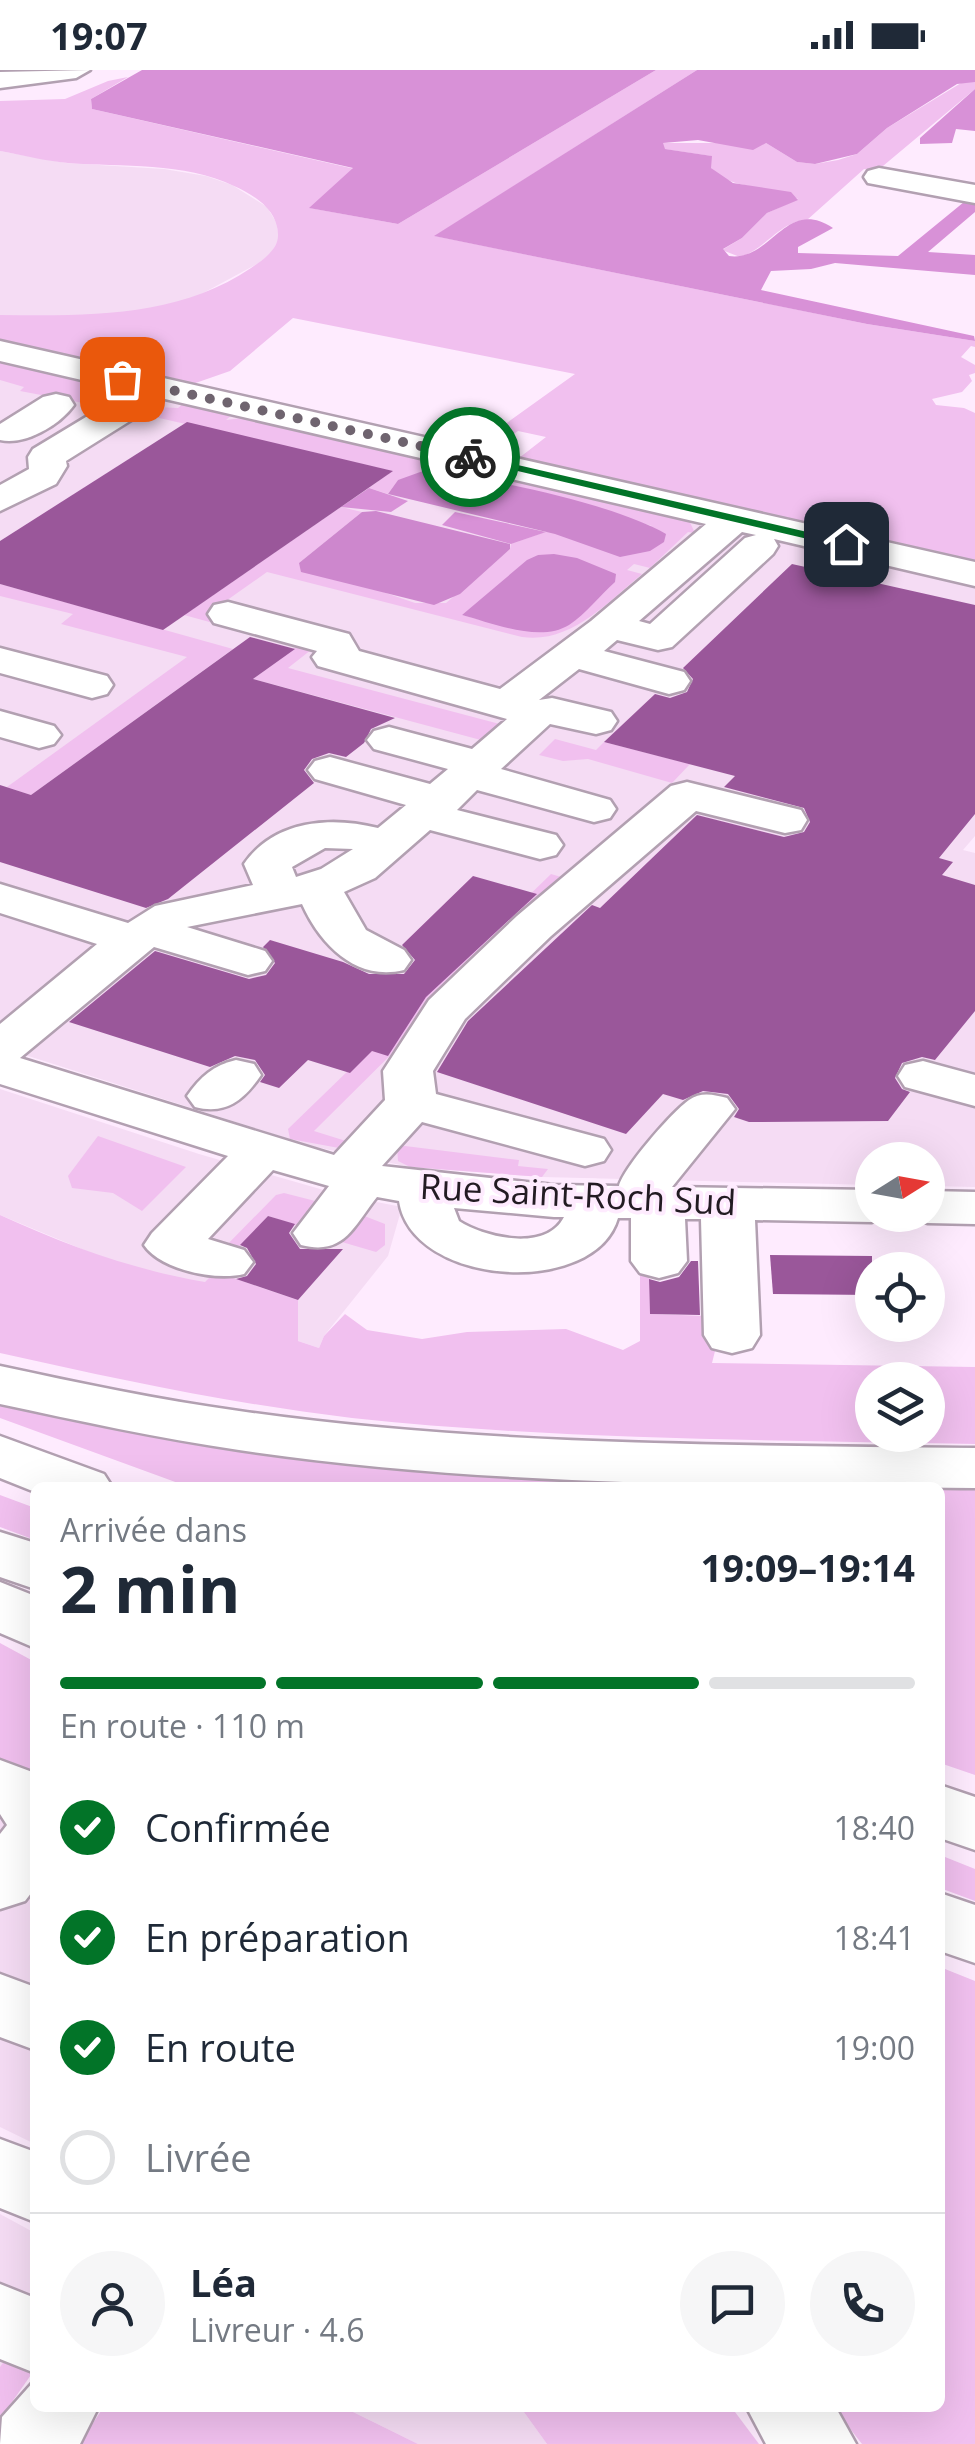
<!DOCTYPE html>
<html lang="fr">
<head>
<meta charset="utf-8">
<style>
  :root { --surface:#fff; --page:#f6f6f7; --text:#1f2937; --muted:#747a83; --line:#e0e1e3; --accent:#027428 }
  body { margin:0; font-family:"Open Sans",sans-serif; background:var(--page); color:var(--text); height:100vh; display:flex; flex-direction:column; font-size:38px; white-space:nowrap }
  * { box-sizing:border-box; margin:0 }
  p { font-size:32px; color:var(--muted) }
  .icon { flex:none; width:55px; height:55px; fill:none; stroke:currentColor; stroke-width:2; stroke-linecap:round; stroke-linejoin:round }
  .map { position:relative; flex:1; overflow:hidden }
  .panel { position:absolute; left:30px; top:1412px; width:915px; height:930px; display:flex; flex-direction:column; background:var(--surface); border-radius:15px; box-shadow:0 10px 40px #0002 }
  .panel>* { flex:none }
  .needle { width:65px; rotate:79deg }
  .controls { position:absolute; left:855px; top:1072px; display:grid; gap:20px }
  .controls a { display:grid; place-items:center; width:90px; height:90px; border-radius:50%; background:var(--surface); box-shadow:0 10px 40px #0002; font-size:50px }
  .pin { position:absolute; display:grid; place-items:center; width:85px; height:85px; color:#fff; margin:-42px; border-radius:20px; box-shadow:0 5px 15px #0006 }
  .courier { position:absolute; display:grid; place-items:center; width:100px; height:100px; margin:-50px; border:8px solid #027428; border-radius:50%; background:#fff; color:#222; box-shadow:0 2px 12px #0007 }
  .summary em { font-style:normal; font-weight:700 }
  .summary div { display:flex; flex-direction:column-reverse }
  .summary { display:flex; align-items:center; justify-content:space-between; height:170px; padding:0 30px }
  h1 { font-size:65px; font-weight:700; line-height:75px }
  .bar { display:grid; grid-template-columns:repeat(4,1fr); gap:15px 10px; align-content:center; height:120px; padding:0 30px }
  .bar i { height:12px; border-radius:8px; background:var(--line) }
  .bar .selected { background:var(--accent) }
  .bar p { grid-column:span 4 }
  .line { display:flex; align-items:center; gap:25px; padding:0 30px; border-top:2px solid var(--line) }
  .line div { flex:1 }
  .round { display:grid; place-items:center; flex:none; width:105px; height:105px; border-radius:52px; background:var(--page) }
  ol { padding:0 30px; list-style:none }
  li { display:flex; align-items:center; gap:30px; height:110px }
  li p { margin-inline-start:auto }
  li .icon { padding:10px; border-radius:50%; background:var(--accent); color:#fff; stroke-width:4 }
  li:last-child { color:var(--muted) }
  li i { width:55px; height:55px; border:5px solid var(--line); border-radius:50% }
  .status { display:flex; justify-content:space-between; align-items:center; height:70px; padding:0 50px; background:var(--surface); direction:ltr }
  .status svg { height:28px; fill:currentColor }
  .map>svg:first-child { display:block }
  .built { fill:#f5dcf4 }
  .green { fill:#f1c0ef; fill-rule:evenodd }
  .forest { fill:#d891d7 }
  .water { fill:#cd87cd }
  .building { fill:#9a579a }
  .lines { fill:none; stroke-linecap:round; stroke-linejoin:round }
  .minor-casing { stroke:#b2a0b1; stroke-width:5 }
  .highway-casing { stroke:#b2a0b1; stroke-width:5 }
  .minor { fill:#fff; fill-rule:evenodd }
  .highway { fill:#fff; fill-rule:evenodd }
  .route { fill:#027428 }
  .done { stroke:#6f646f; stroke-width:10; stroke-dasharray:0 18 }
  .labels { text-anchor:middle; stroke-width:8; stroke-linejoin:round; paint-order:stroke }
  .street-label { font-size:35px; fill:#221b22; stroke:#feebfe }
</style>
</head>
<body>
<div class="status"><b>19:07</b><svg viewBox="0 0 49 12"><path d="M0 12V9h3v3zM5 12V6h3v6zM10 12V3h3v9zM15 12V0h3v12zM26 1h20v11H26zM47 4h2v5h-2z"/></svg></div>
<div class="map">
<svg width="975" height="2374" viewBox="0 0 975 2374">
  <rect width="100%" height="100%" fill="#feebfe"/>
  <g class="built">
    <path d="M0 81 66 93 164 99 206 106 232 115 267 137 276 152 279 168 272 182 259 193 194 228 0 274Z"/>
    <path d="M0 290 975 514V766L963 780 975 783V1117L928 1116V1090H872V1115L542 1107 410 1097 311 1076 0 977Z"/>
    <path d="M0 1019 199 1084 341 1125 402 1137 388 1186 324 1266 319 1278 83 1199 96 1185 0 1145Z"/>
    <path d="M0 1691 35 1707V2074L0 2057Z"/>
    <path d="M0 2144 35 2163V2299L0 2349Z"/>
    <path d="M345 2338H521L547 2374H418Z"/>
  </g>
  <g class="green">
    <path d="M656 0H697L435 166 867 254 975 271V277L971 276 961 287 975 295V303L969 305 972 311 962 322 932 329 936 335 964 338 975 343V494L519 388 546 367 518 361 499 374 483 370 575 304 293 248 230 301 187 316 0 274V245C86 246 177 248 251 198 263 190 279 179 278 164 277 139 254 125 234 116 184 92 122 97 68 93 45 91 22 85 0 81V31L65 29 108 11 128 7 91 29 92 39 355 99 310 138 398 154Z"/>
    <path d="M966 10 975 12V19L877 101 864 99 807 150C780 151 766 179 740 187L722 180 742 168 767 143 798 129C770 113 732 122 711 98V86L664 79 662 73H766L797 92 815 94 838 90 857 84 887 58Z"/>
    <path d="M0 290 112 316 109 322 121 327 99 336 20 321 24 317 0 310Z"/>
    <path d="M184 333 233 344 226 350 250 347 688 448 694 461 700 464 688 462 650 498 634 494 627 500 642 504C607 533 570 574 522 567L267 502 206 545 316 576 288 598 511 657 492 673 253 609 297 576 184 545 341 437 362 442 299 493 415 533H446L510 479 511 474 545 462 652 456 564 429 445 403 398 410 388 424 369 418 392 401 146 345 156 337 178 338ZM538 485 594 529C559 575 509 557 462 545Z"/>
    <path d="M0 514 233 579 31 725 6 717 0 721V717H7L187 587 61 554 73 544 0 526Z"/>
    <path d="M555 669 596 680 604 672 690 694 672 713 588 689 563 691 539 685Z"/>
    <path d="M551 804 568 809 314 1061 346 1071 339 1078 290 1069 288 1059Z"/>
    <path d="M98 1066 186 1097 142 1141 113 1123 72 1118 68 1106Z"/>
    <path d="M397 1075 519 1090 518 1096 548 1099 542 1107 410 1097 398 1091Z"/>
    <path d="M284 1123 327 1134 311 1160 268 1146 231 1185 221 1181 276 1125Z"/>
    <path d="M354 1142 385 1154V1175L376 1182 335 1170Z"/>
    <path d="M0 1145C66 1175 133 1200 205 1212L215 1202 298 1230V1271L319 1278 324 1266 345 1244 367 1260 422 1269 467 1262 566 1259 623 1280 640 1271V1190L649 1191 650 1244 709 1246 715 1281 712 1293 975 1297V1374C768 1370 558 1370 352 1348 233 1334 116 1309 0 1283ZM872 1310H928V1365H872Z"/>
    <path d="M0 1332 159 1367 290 1384 975 1415V1705L940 1693V1418L189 1417 0 1348Z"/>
    <path d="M0 1425 35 1438V1470L0 1457Z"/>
    <path d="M0 1573 35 1592V1707L0 1691Z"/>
    <path d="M940 1785 975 1799V1831L940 1818Z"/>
    <path d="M940 1897 975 1911V2374H862L834 2338H940Z"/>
    <path d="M8 2286 35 2299 0 2349V2297Z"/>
    <path d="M103 2338H345L418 2374H79Z"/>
    <path d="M521 2338H732L759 2374H547Z"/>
  </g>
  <g class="forest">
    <path d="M142 0H656L398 154 309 138 353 98 92 39 91 29Z"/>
    <path d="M697 0H975V12L957 14 887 58 857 84 815 94 797 92 766 73 753 80 698 70 663 73 665 79 712 86 711 98 733 113 791 122 798 130 767 143 742 168 723 179 729 186C772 192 785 126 833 158L798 177V183L898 186 964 132 975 134V142L928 182 975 185V205L835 193 811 199 771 201 761 220 974 266 975 271 867 254 434 166Z"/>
    <path d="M975 19V61L956 59 952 73 920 74V68Z"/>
    <path d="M369 418 408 431 391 442 341 437Z"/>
    <path d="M455 442 546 462 511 474 442 455Z"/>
  </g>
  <g class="water">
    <path d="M423 401C483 406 615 434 666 464L664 472 650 481 620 487 555 464 388 424 398 410Z"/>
    <path d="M376 441 510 474V479L460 524 434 535 301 502 299 493 362 442Z"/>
    <path d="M554 484 577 488 616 504 615 512C600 525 586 544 569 555 540 573 492 553 462 545L527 490 538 485Z"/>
  </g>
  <g class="building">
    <path d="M187 352 393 401 163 560 0 514V471Z"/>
    <path d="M792 494 975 535V744L939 788 953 792 942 805 975 815V941L935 990 922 987 902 993 895 1008 902 1019 910 1022 888 1051 749 1052 734 1047 739 1039 728 1024 703 1021 683 1030 663 1024 626 1064 437 1002 468 951 592 835 600 838 697 745 784 767 804 762 810 752 804 738 724 717 735 706 604 672 655 624 670 628 687 622 693 609 683 598Z"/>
    <path d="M250 567 295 579 253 609 395 648 371 659 364 673 346 687 329 683 312 689 304 700 314 713 168 829 146 838 0 792V715L31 725Z"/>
    <path d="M473 806 537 824 426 927 388 986 372 981 350 1003 308 990 279 1018 260 1012 265 1005 255 990 235 986 210 997 69 952 155 881 249 909 266 905 275 893 263 877 270 870 343 892 369 904H404L415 890 402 875Z"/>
    <path d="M268 1146 295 1154 289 1163 300 1179H343L298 1230 236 1209 247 1206 256 1194 247 1178 240 1175Z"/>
    <path d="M770 1185 872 1186V1225L773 1224Z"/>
    <path d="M691 1191H698L700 1245 650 1244 649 1209 660 1212 679 1207Z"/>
  </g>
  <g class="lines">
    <g class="minor-casing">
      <g id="minor">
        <path d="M90 0 76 8 0 18V2Z"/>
        <path d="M879 98 975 115V133L868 113 864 107 868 101Z"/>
        <path d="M0 271 975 492V516L774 469 778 476 773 484 672 577 658 580 617 570 604 581 684 602 690 611 684 620 669 624 579 599 539 630 552 628 611 642 617 651 611 660 596 664 550 654 501 699 610 730 616 739 610 748 594 752 477 720 457 740 556 765 563 775 556 785 540 789 430 760 375 808 344 822 366 860 404 880 411 890 404 900C356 912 320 874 302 834L187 857 265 881 272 891 265 901 248 905 154 877 20 988 334 1085 385 1030 383 1001 429 930 517 846 671 716 687 712 801 740 807 750 801 760 785 763 696 741 551 866 465 949 433 1001 436 1024 604 1069 611 1080 604 1091 585 1096 422 1052 382 1096 554 1115 619 1116C624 1097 672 1042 689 1030 701 1021 715 1025 727 1028L735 1039 672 1117 872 1120V1145H893L872 1152 755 1150 760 1265 752 1278 732 1283 712 1278 704 1265 701 1149H685L687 1191 678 1203 659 1208 640 1203 631 1191V1148H618C595 1228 412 1217 399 1131L377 1127C353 1157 344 1186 301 1175L293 1163 329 1116 273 1100 208 1169 244 1180 253 1192 244 1204C216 1211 161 1200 144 1175L152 1163 228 1086 0 1014V954L97 874 0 843V814L128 853 155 836 253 815 244 794C274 750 331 746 378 758L406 735 315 709 308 700 315 691 330 687 430 714 448 699 374 679 367 670 374 661 389 657 472 679 507 649 318 596 312 587 317 581 214 553 208 544 214 535 228 532 349 564 359 581 500 619 591 551 706 454 165 329 66 391 67 396 56 414 0 441V415L29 399 28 387 33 379 129 321 0 291ZM742 462 756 465 745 468 650 554 639 551ZM325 778 353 779 321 799 296 807 292 797ZM454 1138 554 1147H564C546 1182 486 1168 459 1151Z"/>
        <path d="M56 324 69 327 74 335C60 355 24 376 0 370V354L43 327Z"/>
        <path d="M0 578 107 606 113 615 107 624 92 628 0 603Z"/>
        <path d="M0 641 54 656 61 665 54 674 39 678 0 667Z"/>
        <path d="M236 990 254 994 261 1005C244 1030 226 1045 195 1037L187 1026C200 1007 214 995 236 990Z"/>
        <path d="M923 991 975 1005V1036L905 1017 898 1006 905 995Z"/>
        <path d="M928 1121 975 1122V1154L928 1153 909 1148 907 1145H928Z"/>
        <path d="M0 1690 35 1703V1818L25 1831 0 1839V1764L7 1755 0 1744Z"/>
        <path d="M0 1904 35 1917V1980L0 1967Z"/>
        <path d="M0 2069 35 2082V2152L0 2138Z"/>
        <path d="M0 2214 35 2228V2303L0 2289Z"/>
        <path d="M35 2310V2338H98L80 2374H0L2 2347Z"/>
      </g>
    </g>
    <g class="highway-casing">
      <g id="highway">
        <path d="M0 1296C79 1313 159 1330 239 1341 482 1376 730 1375 975 1378V1418C730 1415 482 1416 239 1380 158 1368 79 1351 0 1334Z"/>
        <path d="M0 1366 104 1404 113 1418H35V1422L0 1408Z"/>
        <path d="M0 1462 35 1473V1519L0 1507Z"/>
        <path d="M0 1512 35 1526V1578L0 1563Z"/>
        <path d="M940 1715 975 1727V1780L940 1768Z"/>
        <path d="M940 1823 975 1835V1893L940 1881Z"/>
        <path d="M747 2338H836L856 2374H766Z"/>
      </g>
    </g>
    <use href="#minor" class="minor"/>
    <use href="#highway" class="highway"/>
  </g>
  <path class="route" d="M470 384 846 471 852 474 846 478 466 389Z"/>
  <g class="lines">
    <path class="done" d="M122 309 470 387"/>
  </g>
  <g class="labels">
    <g class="street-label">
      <text transform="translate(578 1125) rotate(3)" y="12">Rue Saint-Roch Sud</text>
    </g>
  </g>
</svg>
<div class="controls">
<a><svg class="needle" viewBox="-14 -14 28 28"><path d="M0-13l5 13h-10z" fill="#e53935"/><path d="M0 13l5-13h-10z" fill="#747a83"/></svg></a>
<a><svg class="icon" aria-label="locate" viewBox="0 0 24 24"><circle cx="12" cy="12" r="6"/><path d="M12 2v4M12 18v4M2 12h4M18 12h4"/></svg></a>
<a><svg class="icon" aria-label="layers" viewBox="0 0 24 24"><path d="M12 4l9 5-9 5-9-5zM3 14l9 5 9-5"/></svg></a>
</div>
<div class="pin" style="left:122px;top:309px;background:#ea580c"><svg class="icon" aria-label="bag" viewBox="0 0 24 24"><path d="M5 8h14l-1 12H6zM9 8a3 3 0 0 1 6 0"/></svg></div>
<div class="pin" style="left:846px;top:474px;background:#1f2937"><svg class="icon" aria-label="home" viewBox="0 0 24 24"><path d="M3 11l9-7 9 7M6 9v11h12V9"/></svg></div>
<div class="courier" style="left:470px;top:387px"><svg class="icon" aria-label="bike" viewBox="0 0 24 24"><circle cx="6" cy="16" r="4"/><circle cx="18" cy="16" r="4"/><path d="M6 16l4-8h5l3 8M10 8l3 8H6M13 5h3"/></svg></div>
<section class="panel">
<div class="summary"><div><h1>2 min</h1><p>Arrivée dans</p></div><em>19:09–19:14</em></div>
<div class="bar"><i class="selected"></i><i class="selected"></i><i class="selected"></i><i></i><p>En route · 110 m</p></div>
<ol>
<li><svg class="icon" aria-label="check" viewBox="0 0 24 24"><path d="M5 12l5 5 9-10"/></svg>Confirmée<p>18:40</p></li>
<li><svg class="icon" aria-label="check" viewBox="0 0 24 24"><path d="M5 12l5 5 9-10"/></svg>En préparation<p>18:41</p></li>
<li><svg class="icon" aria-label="check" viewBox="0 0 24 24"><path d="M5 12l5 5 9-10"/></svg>En route<p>19:00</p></li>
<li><i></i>Livrée</li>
</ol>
<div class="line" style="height:180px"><a class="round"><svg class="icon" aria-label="person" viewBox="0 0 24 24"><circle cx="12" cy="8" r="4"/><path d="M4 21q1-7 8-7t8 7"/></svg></a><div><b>Léa</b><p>Livreur · 4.6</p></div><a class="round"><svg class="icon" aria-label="chat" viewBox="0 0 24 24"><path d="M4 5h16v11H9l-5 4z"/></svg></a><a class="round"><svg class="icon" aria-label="phone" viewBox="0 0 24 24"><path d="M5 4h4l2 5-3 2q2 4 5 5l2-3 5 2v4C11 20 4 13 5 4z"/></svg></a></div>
</section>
</div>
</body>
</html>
